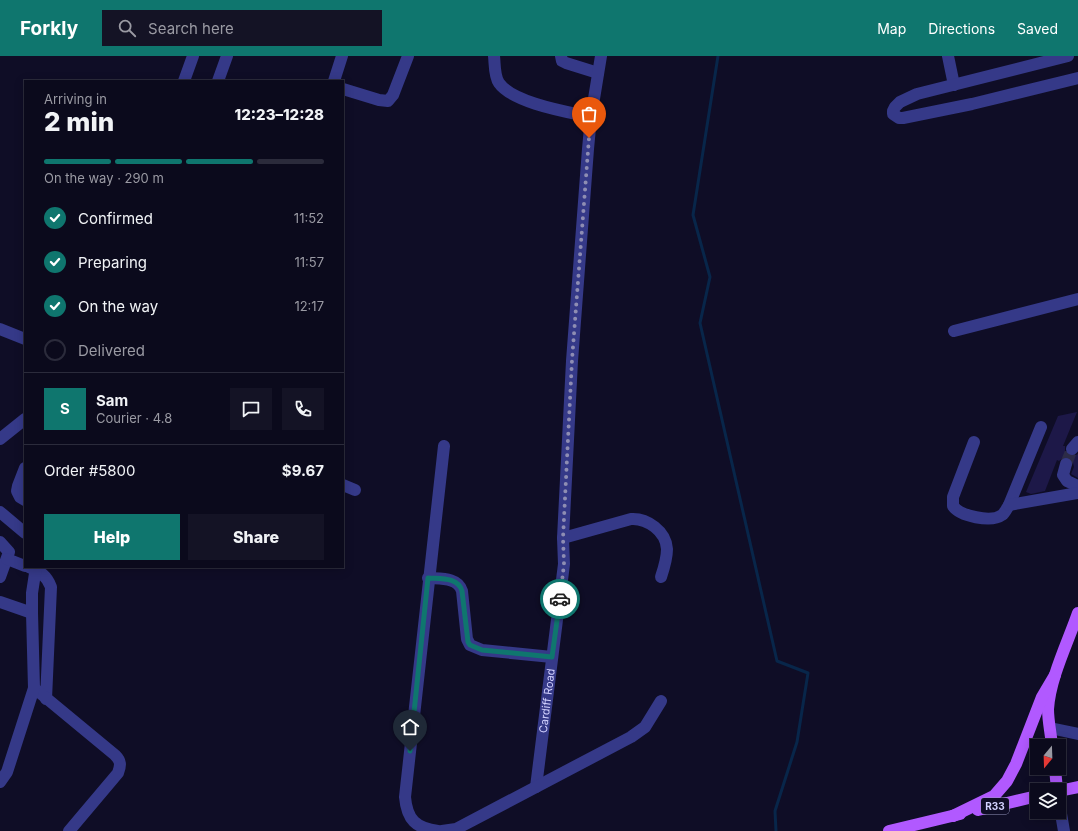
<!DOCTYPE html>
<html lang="en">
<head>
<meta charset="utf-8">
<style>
  :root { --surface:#0b0a1c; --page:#141325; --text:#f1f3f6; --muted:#9a9aa3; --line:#2b2b3b; --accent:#0f766e }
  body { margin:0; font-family:Inter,sans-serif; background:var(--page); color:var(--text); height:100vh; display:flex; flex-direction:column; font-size:15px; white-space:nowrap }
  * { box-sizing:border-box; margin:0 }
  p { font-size:13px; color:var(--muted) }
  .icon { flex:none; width:22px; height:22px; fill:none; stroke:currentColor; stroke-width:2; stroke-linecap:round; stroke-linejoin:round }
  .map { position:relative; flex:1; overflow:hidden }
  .drawer { position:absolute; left:24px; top:24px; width:320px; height:488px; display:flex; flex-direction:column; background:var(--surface); border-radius:0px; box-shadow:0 2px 10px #0003,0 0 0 1px var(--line) }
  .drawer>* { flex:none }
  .needle { width:26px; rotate:199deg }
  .tools { position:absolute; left:1030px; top:683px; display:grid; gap:8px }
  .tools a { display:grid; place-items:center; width:36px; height:36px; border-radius:0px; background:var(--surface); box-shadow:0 2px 10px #0003,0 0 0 1px var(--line); font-size:20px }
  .pin { position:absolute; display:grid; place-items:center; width:34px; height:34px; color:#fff; margin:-41px -17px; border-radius:50% 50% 50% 0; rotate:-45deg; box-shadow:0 0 4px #0007 }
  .pin .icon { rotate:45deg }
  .courier { position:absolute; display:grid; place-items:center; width:40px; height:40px; margin:-20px; border:3px solid #0f766e; border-radius:50%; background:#fff; color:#222; box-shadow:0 1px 5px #0007 }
  .headline em { font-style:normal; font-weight:800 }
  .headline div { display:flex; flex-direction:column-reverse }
  .headline { display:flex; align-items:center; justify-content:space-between; height:68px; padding:0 20px }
  h1 { font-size:26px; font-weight:800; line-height:30px }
  .bar { display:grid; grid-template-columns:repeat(4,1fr); gap:6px 4px; align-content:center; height:48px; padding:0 20px }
  .bar i { height:5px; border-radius:3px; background:var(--line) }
  .bar .selected { background:var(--accent) }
  .bar p { grid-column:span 4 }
  .line { display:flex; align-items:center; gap:10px; padding:0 20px; border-top:1px solid var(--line) }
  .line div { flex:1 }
  .round { display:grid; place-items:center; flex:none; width:42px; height:42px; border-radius:0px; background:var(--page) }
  ol { padding:0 20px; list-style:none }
  li { display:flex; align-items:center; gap:12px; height:44px }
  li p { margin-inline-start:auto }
  li .icon { padding:4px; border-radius:50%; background:var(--accent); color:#fff; stroke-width:4 }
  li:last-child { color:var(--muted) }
  li i { width:22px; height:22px; border:2px solid var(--line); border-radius:50% }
  .action { display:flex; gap:8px; margin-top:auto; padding:8px 20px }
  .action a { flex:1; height:46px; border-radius:0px; background:var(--accent); color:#fff; font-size:16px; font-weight:800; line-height:46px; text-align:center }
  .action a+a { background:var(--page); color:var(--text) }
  header { display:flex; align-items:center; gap:24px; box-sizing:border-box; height:56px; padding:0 20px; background:var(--accent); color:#fff }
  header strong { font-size:19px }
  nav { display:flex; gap:22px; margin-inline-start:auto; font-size:14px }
  .search { width:280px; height:36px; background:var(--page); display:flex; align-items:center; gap:10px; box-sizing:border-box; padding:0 14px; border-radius:0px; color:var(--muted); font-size:15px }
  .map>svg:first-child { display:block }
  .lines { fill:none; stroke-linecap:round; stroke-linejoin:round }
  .stream { stroke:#08264a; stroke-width:3 }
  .building { fill:#1d1848 }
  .minor-tunnel { stroke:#2c2b47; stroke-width:12; stroke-dasharray:12 6; stroke-linecap:butt }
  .minor { stroke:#353988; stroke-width:12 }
  .major { stroke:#b159ff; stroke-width:12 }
  .done { stroke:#8e8db3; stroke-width:4; stroke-dasharray:0 7.2 }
  .route { stroke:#0f766e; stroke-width:5 }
  .labels { text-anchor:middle; stroke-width:3.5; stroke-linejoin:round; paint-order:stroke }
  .shield { fill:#0f0d26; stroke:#9897be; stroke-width:1 }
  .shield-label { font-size:10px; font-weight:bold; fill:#d3d2ff }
  .street-label { font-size:11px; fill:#d3d2ff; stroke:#0f0d26 }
</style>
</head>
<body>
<header>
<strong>Forkly</strong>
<div class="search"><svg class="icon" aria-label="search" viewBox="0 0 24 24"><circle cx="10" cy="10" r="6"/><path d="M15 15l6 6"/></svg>Search here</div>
<nav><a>Map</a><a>Directions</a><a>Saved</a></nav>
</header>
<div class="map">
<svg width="1078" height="775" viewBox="0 0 1078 775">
  <rect width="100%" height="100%" fill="#0f0d26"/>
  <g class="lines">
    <path class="stream" d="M718 0 693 159 710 221 700 267 777 605 808 617 797 686 775 755 776 775"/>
  </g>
  <path class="building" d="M1077 356 1063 390H1065V395L1067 399 1074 400 1078 398V422L1071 418 1074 411 1072 403 1068 401H1064L1059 405 1057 404 1045 435 1031 438 1026 436 1058 360Z"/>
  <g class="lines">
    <path class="minor-tunnel" d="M1066 408 1072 393"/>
    <g class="minor">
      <path d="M494 0C495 8 494 20 499 27 513 47 568 56 591 61"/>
      <path d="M561 0 562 5 566 7 598 17"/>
      <path d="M948 0 954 29"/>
      <path d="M1068 0 917 38 900 46 895 51 893 55V58L899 62H903L972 48 1078 22"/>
      <path d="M184 25 193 0"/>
      <path d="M218 25 227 0"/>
      <path d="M334 25 342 0"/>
      <path d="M343 33 379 44 388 45 393 39 408 0"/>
      <path d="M0 273 25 283"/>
      <path d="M954 275 1078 243"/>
      <path d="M0 383 25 363"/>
      <path d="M974 386 953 441V450C960 460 991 467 1002 459 1005 457 1007 452 1009 449L1041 371"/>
      <path d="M1072 393 1078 386"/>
      <path d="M1066 408 1063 419 1067 425 1078 430"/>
      <path d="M25 412 18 430 17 435 20 441 25 444"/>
      <path d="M343 429 355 434"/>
      <path d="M1009 449 1078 437"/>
      <path d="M0 456 25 477"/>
      <path d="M563 482 631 463C647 462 666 475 667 493 667 503 664 512 661 521"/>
      <path d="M0 486 9 496 0 521"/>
      <path d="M7 503 25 510"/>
      <path d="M29 511C40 515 47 520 51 531L46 643"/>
      <path d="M428 522C440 523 458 521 462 535L467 583 470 589 482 594 552 601"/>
      <path d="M0 546 32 557"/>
      <path d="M34 632 115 699C121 705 121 709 118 717L69 775"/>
      <path d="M1050 672 1078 678"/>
      <path d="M0 726 7 716 34 632 32 557V537L36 511"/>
      <path id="s1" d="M536 731 564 508 563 482 572 305 588 93 591 61 601 0"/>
      <path d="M1059 746 1064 775"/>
      <path d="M438 775C416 772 407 764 405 741L444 390"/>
      <path d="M442 775 456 773 631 681 645 671 661 645"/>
    </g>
    <g class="major">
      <path d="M1052 690C1051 678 1048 665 1048 653 1050 622 1068 586 1078 557"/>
      <path d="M1055 712 1057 734"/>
      <path d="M1059 735 1078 731"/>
      <path d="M978 754 1037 740"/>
      <path d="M953 760 994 740 1007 725 1016 708 1042 641 1055 619"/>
      <path d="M889 775 960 758"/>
    </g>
  </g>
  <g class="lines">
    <path class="done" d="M560 543 564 508 563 482 572 304 589 82"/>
    <path class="route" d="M410 695 428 522C441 523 458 521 462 535L468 586 470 589 482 594 552 601 560 543"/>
  </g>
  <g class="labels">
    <rect class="shield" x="981" y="742" width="28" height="16" rx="3"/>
    <g class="shield-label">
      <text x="995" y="754">R33</text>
    </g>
    <g class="street-label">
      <text dy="4" stroke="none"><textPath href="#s1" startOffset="87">Cardiff Road</textPath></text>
    </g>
  </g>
</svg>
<div class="tools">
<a><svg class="needle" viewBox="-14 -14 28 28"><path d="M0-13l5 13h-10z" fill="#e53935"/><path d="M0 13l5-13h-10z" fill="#9a9aa3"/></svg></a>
<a><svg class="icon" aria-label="layers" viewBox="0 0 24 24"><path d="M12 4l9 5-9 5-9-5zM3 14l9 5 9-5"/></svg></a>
</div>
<div class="pin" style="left:589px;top:82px;background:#ea580c"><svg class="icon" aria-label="bag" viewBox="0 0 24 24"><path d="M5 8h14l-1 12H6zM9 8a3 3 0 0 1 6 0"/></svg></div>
<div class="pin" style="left:410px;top:695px;background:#1f2937"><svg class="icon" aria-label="home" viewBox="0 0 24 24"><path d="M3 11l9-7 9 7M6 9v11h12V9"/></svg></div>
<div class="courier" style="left:560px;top:543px"><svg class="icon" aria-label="car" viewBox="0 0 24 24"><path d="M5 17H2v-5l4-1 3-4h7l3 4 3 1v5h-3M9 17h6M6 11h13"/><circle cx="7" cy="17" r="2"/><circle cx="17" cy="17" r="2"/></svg></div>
<section class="drawer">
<div class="headline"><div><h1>2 min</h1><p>Arriving in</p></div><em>12:23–12:28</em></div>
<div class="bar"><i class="selected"></i><i class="selected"></i><i class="selected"></i><i></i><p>On the way · 290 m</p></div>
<ol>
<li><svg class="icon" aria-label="check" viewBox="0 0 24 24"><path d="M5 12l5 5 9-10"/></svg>Confirmed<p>11:52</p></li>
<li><svg class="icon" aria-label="check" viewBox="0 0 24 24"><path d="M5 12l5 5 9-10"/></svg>Preparing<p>11:57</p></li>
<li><svg class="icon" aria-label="check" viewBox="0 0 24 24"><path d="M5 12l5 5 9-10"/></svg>On the way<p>12:17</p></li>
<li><i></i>Delivered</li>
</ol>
<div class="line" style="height:72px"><b class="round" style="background:var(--accent);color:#fff">S</b><div><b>Sam</b><p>Courier · 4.8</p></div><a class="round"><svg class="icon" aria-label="chat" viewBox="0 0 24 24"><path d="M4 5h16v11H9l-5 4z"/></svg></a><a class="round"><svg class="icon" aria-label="phone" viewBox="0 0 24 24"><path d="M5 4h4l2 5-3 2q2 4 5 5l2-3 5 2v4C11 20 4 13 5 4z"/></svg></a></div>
<div class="line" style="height:52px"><div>Order #5800</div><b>$9.67</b></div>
<div class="action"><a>Help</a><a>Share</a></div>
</section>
</div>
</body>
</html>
